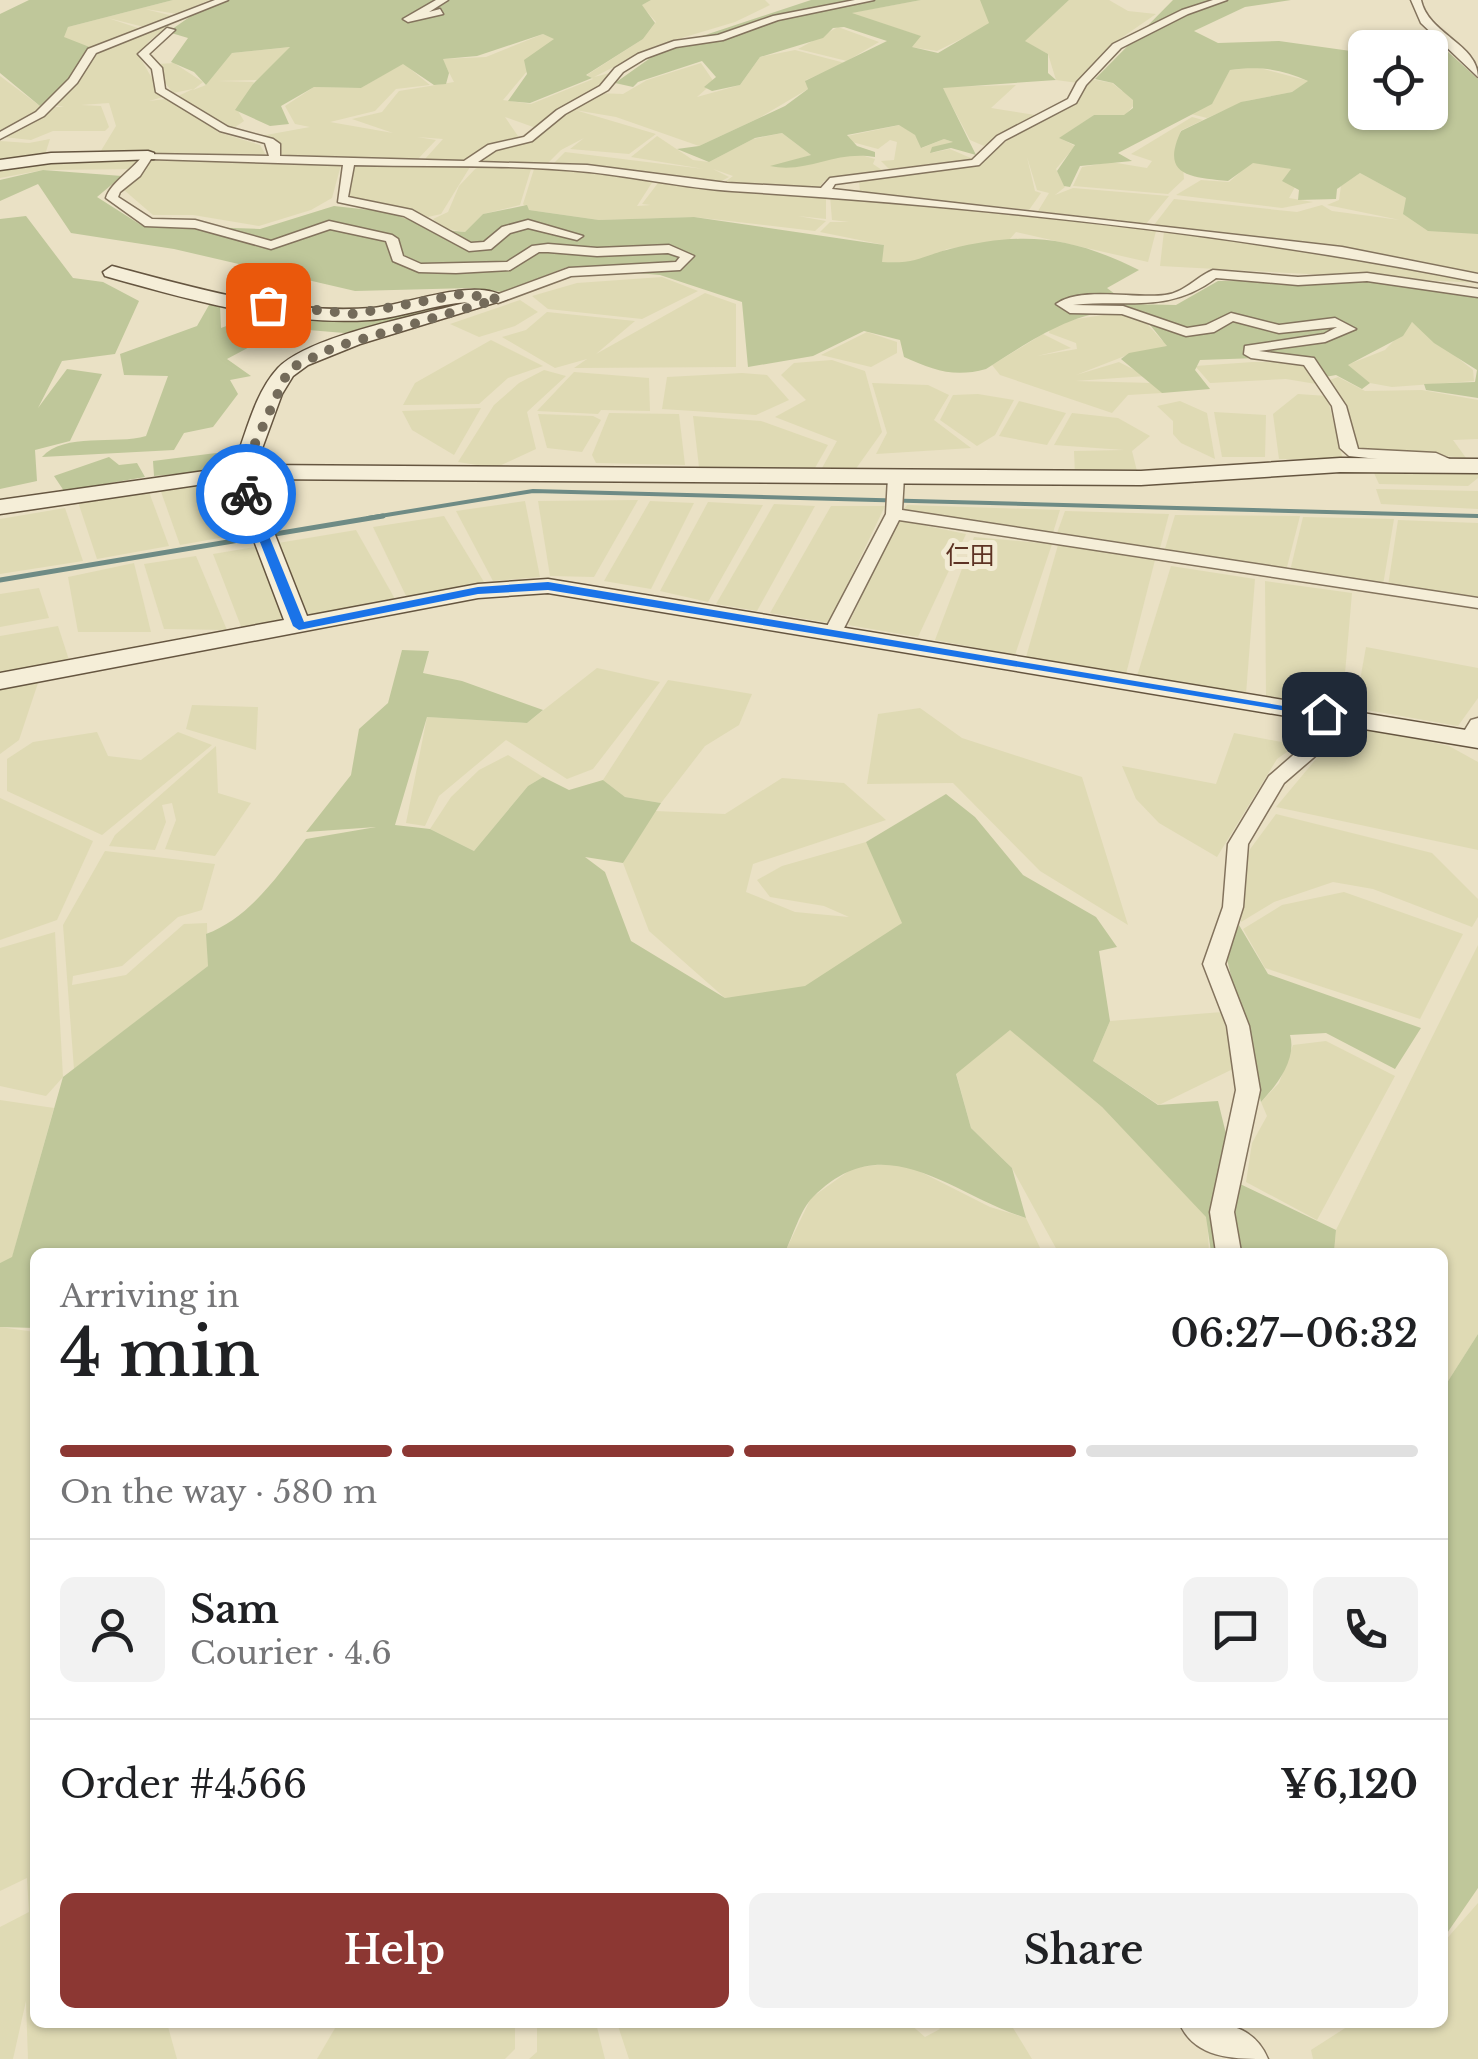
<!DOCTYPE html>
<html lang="en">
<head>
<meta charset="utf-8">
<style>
  :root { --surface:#fff; --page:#f2f2f2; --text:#202124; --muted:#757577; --line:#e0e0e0; --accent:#8c3733 }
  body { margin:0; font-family:"Libre Baskerville","Noto Sans JP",serif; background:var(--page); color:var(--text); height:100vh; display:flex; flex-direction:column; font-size:38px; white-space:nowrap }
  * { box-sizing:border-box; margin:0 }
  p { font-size:32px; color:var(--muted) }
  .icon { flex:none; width:55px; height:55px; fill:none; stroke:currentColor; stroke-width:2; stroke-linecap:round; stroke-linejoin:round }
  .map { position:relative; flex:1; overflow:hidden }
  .details { position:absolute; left:30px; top:1248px; width:1418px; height:780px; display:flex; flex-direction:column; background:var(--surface); border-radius:15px; box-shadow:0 2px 8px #0004 }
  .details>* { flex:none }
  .buttons { position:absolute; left:1348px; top:30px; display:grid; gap:20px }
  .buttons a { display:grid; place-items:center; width:100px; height:100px; border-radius:15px; background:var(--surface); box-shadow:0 2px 8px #0004; font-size:50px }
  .pin { position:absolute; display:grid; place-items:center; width:85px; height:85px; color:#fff; margin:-42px; border-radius:20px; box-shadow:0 5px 15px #0006 }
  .courier { position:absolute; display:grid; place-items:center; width:100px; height:100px; margin:-50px; border:8px solid #1a73e8; border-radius:50%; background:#fff; color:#222; box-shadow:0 2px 12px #0007 }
  .overview em { font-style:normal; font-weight:600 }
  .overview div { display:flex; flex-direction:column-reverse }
  .overview { display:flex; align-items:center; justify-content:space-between; height:170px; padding:0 30px }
  h1 { font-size:65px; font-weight:600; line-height:75px }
  .bar { display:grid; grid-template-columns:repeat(4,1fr); gap:15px 10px; align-content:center; height:120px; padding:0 30px }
  .bar i { height:12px; border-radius:8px; background:var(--line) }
  .bar .selected { background:var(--accent) }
  .bar p { grid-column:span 4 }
  .line { display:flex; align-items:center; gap:25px; padding:0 30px; border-top:2px solid var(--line) }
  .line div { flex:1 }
  .round { display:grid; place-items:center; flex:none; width:105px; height:105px; border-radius:15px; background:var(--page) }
  .button { display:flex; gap:20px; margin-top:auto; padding:20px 30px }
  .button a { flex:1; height:115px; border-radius:15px; background:var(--accent); color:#fff; font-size:40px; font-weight:600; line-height:115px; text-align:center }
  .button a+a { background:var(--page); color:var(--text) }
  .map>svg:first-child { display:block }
  .farmland { fill:#dfdab4 }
  .green { fill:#bfc79a }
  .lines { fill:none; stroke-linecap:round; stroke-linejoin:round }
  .stream-far1 { stroke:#6e8b85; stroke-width:4 }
  .stream { stroke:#6e8b85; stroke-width:5 }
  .street-casing { stroke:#83735d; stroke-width:3 }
  .secondary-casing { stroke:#655540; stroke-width:3 }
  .street { fill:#f5eed8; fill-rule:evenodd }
  .secondary { fill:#f5eed8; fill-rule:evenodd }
  .route { fill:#1a73e8 }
  .done { stroke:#746b5a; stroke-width:10; stroke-dasharray:0 18 }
  .labels { text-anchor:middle; stroke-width:10; stroke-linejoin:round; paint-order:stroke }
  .far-quarter-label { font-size:25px; fill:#5d3223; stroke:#f2ebd4 }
</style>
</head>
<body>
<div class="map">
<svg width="1478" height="2059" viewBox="0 0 1478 2059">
  <rect width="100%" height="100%" fill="#eae1c5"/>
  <g class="farmland">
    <path d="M173 0H209L178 14 145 9 177 17 152 29 108 18 147 31 98 47H81L63 37 68 27Z"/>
    <path d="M651 0H765L770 5 735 22 655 46 594 77 614 72 602 87 536 128 505 117 520 139 495 143 466 161 425 159 443 139 417 137 436 140 417 160 279 158 278 141 255 137 310 127 295 124 285 106 314 87 361 88 403 63 430 85 396 89 375 111 330 122 393 133 352 119 382 112 399 91 454 82 442 59 486 57 543 34 555 38 503 100 531 104 593 79 587 75 643 39 656 22 641 5Z"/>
    <path d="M921 0H982L991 24 937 51 911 47 920 36 850 13Z"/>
    <path d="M1069 0H1109L1128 11 1156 14 1114 43 1078 83 1056 80 1048 54 1024 41Z"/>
    <path d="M173 23 149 41 139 56 163 97 149 101 166 99 204 119 218 132 260 145 270 162 341 165 332 198 311 210 259 226 193 215H153L124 190 147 169 43 170 0 178V141L29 143 50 139 43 161 96 159 116 126 109 103 81 105 101 106 109 127 105 131H53L31 140 3 137 51 107H64L55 105 96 52Z"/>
    <path d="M838 27 879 42 847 61 798 49Z"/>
    <path d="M292 47 257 80 217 81 254 82 238 111 244 121 231 130 176 97 193 89 173 93 159 75 158 64 174 63 203 82 193 90 206 85 232 53Z"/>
    <path d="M795 50 845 63 806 80 808 89 759 118 699 146 616 117 575 110 656 134 629 154 570 149 584 138 561 150 545 166 472 163 503 144 529 143 538 130 596 93 623 94 647 80 701 63 714 82 697 97 740 85 760 57Z"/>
    <path d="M1256 67 1309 81 1292 92 1246 101 1207 118 1191 114 1212 103 1230 70Z"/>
    <path d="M0 76 40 106 33 117 0 133Z"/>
    <path d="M1090 79 1112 83 1122 91 1145 93 1124 116 1094 115 1060 138 1075 146 1056 169 1065 187 1055 195 1073 188 1169 196 1146 224 1038 211 1049 193 1037 190 1027 157 1035 191 1041 193 1029 210 860 192 859 179 974 166 1023 128 1077 102Z"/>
    <path d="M1016 85 991 108 1035 115 984 146 970 140 942 87Z"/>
    <path d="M1192 117 1203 120 1180 131 1184 179 1168 194 1073 186 1082 167 1111 162 1147 168 1152 161 1131 154Z"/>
    <path d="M900 125 915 135 922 148 944 139 955 143 931 153 950 149 973 159 889 169 881 161 894 160 897 142 890 140 878 149 852 142 847 136Z"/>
    <path d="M782 133 811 155 771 167 854 153 875 159 873 164 882 170 824 181 817 191 722 184 733 176 713 169 729 177 718 183 552 165 565 152 704 169 631 157 657 136 693 160 709 162 753 139Z"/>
    <path d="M439 162 470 167 441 214 428 217 340 198 351 164Z"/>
    <path d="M1252 162 1292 169 1283 180 1295 187 1289 198 1313 202 1282 208 1176 195 1201 180 1229 182Z"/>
    <path d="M477 167 531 169 520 205 483 214 465 232 443 228 433 219 448 212 459 186Z"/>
    <path d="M534 169H584L655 178 637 206 651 205 642 204 661 179 826 196V219L798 216 826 221 815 231 694 217 599 220 529 210 523 204Z"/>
    <path d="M1360 173 1406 198 1447 230 1478 233V273L1154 225 1174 199 1297 212 1322 205 1332 211 1400 220 1327 205 1339 200 1341 186Z"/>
    <path d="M830 196 954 205 1156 231 1148 262 1016 232 1009 240 947 249 916 264 881 262 884 245 820 232 830 222H849L832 220Z"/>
    <path d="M1164 231 1318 251 1478 283 1160 266Z"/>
    <path d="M662 277 698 291 642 319 548 309 532 296 577 283Z"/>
    <path d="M705 293 736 304V367L574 368 587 359 555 368 502 337 526 330 547 312 635 321 596 354Z"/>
    <path d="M520 300 538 312 515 326 479 337 450 324Z"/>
    <path d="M1117 313 1141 317 1168 347 1130 354 1076 375 1119 362 1146 376 1075 381 1153 383 1162 393 1128 395 1112 413 1000 375 992 365 1043 334 1071 348 1037 356 1077 349 1076 343 1049 333 1050 327 1063 321Z"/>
    <path d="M1412 322 1473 370 1474 381 1392 387 1370 383 1347 365 1385 350Z"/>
    <path d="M867 332 897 342V353L871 367 821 355Z"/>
    <path d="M491 340 543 366 508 378 479 404 403 405 415 383Z"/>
    <path d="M832 360 865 371 882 432 855 470 822 468 837 441 775 417 806 400 781 375 794 363Z"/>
    <path d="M1253 362H1304L1316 384 1286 379 1210 383 1195 366Z"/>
    <path d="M544 370 566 376 527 412 536 449 495 468 458 462 494 405 519 383Z"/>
    <path d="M574 372 649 378 650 411 601 410 598 414 537 411Z"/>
    <path d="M742 373 767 375 789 400 756 415 662 409 667 377Z"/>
    <path d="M1338 377 1365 391 1422 390 1478 400V439L1453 440 1466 458 1356 448 1349 416 1327 381Z"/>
    <path d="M872 383 928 385 949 395 934 420 971 448 876 454 887 433Z"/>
    <path d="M978 394 1014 400 995 435 977 446 940 420 953 395Z"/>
    <path d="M1298 394 1327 396 1343 460 1279 459 1273 414Z"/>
    <path d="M1019 401 1066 413 1047 445 999 436Z"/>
    <path d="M1180 401 1207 413 1215 459 1181 443 1173 434V421L1157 406Z"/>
    <path d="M481 408 454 455 412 430 402 411Z"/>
    <path d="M1214 412 1266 415 1265 457H1222Z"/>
    <path d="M609 413 679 414 685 465 596 463 592 455Z"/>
    <path d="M1072 413 1118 418 1150 436 1132 451 1138 475H1075L1074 451 1124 450 1054 445Z"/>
    <path d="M538 414 593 416 601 420 582 452 547 448Z"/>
    <path d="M693 416 761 421 828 445 815 468 699 467Z"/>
    <path d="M1436 469 1478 473V478L1468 486 1379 484 1373 471Z"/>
    <path d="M228 481 253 532 180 545 160 489Z"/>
    <path d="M1376 489 1478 491V509L1381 504Z"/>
    <path d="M149 492 169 546 97 559 78 502Z"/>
    <path d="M638 500 594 577 550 576 538 501Z"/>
    <path d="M525 501 540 577 493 581 456 511Z"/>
    <path d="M650 501 694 503 651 589 604 581Z"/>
    <path d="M708 502 763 505 708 602 660 591Z"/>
    <path d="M774 504 815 506 757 611 716 604Z"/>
    <path d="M907 505 1060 510 1052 536 901 513Z"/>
    <path d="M831 506H885L829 623 770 613Z"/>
    <path d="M65 508 83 561 0 574V519Z"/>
    <path d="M1065 511 1169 514 1159 552 1056 536Z"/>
    <path d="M1175 515 1300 516 1286 571 1164 552Z"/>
    <path d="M444 516 484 582 407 598 373 527Z"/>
    <path d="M1303 517 1394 519 1383 585 1290 571Z"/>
    <path d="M898 520 966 534 918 637 848 625Z"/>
    <path d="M1398 520 1478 523V599L1388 586Z"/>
    <path d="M356 530 395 599 242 629 213 554Z"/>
    <path d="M974 537 1052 544 1015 655 935 640Z"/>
    <path d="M1058 545 1155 560 1126 674 1026 657Z"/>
    <path d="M196 556 227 630 164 629 144 564Z"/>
    <path d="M134 563 151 632H78L68 577Z"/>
    <path d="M1171 566 1255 579 1246 694 1137 676Z"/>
    <path d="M1265 581 1352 593 1342 708 1266 696Z"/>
    <path d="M39 588 49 618 0 627V594Z"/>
    <path d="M58 626 69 660 0 674V636Z"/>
    <path d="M1366 647 1478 668V698L1458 726 1355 708Z"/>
    <path d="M597 668 660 682 593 769 567 779 506 740 439 796 425 826 406 823 427 717 527 723Z"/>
    <path d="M668 680 752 694 739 725 705 746 661 803 625 797 603 780Z"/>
    <path d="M38 683 19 740 0 754V688Z"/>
    <path d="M192 705 258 707 256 750 186 729Z"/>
    <path d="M920 708 962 738 1082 777 1128 925 1040 871 953 783 867 784 878 714Z"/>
    <path d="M1364 727 1449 746 1478 762V850L1276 807 1321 753Z"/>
    <path d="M97 732 108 756 141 760 178 732 212 745 102 835 7 791V759L33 742Z"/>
    <path d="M1234 733 1297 745 1277 759 1217 857 1159 823 1136 799 1122 766 1216 784Z"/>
    <path d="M216 746 218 793 251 803 215 856 165 849 176 820 172 803 162 805 166 822 155 850 109 846 115 835Z"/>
    <path d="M508 755 543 777 528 786 474 851 430 829 451 797 479 770Z"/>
    <path d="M782 778 844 783 886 820 753 864 746 892 795 912 849 917 824 906 770 897 757 880 782 866 866 842 903 922 822 990 725 998 649 931 623 863 655 811 725 814Z"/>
    <path d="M0 798 93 841 57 920 0 940Z"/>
    <path d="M1276 814 1432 853 1478 899V917L1472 927 1373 889 1333 882 1274 902 1241 922 1245 856Z"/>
    <path d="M105 851 215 864 202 910 178 917 122 966 73 976 72 985 126 975 184 924 207 923 208 966 74 1069 63 925Z"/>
    <path d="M1344 892 1463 934 1420 1019 1265 968 1243 929 1282 905Z"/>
    <path d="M55 932 63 1077 46 1096 0 1086V948Z"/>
    <path d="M1478 945V1334L1443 1389 1442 1252H1334L1336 1230Z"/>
    <path d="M1222 1012 1235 1068 1159 1105 1093 1061 1110 1021Z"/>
    <path d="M1010 1029 1102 1107 1207 1217 1209 1252H1058L1012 1168 971 1128 956 1073Z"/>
    <path d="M1326 1041 1395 1076 1317 1220 1246 1182 1252 1143 1267 1116 1261 1102 1279 1083 1293 1045Z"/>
    <path d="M0 1100 54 1108 12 1258 0 1263Z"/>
    <path d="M901 1162 990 1207 1026 1218 1042 1252H785L811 1198 853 1168Z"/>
    <path d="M0 1327 35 1332V2022L167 2023 177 2059H28L26 2001 13 2059H0V1927L29 1912 27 1878 0 1891Z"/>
    <path d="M1478 1903V2059H1313L1311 2050 1353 2023 1442 2022 1443 1943Z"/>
    <path d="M338 2023H515V2049L505 2059H317Z"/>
    <path d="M537 2023H596L605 2059H529L537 2052Z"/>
    <path d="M909 2023 925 2037 940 2029 935 2023H1010L1032 2059H629L617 2023Z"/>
  </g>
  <g class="green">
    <path d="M29 0H173L68 27 64 37 92 48 66 84 40 106 0 73V14Z"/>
    <path d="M214 0H651L642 5 655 23 643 39 586 75 592 78 530 103 508 101 527 74 524 60 554 39 543 34 477 56 443 59 449 73 446 84 434 85 403 64 361 88 314 87 281 106 289 124 270 126 235 110 253 84 290 47 232 53 206 85 194 72 171 62 188 38 168 32Z"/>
    <path d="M811 0H921L852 13 921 36 912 47 938 53 989 23 980 0H1069L1025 41 1048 54V73L1056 80 943 88 976 155 951 148 930 153 932 147 953 142 944 139 921 148 915 135 899 125 847 135 857 146 875 152V157C834 150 808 174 770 166L811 155 782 133 755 138 709 162 677 149 699 146 785 106 808 89 805 81 887 41 844 27 833 28 823 38 760 57 740 85 712 91 704 87 716 77 702 61 638 82 633 87 615 83 663 49Z"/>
    <path d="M1173 0H1291L1245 7 1194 31 1218 43 1279 41 1365 53V112H1430V66L1447 51 1478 79V234L1428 231 1403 214 1406 198 1360 173 1337 189 1336 199 1298 200 1299 190 1282 181 1291 169 1253 163 1228 181C1190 177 1160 176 1181 131L1241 102 1292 92 1308 81C1282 69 1259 66 1230 70L1212 104 1118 153 1132 161 1080 166 1070 187 1064 186 1057 171 1075 145 1059 138 1094 115H1124L1133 108V100L1113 83 1095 79Z"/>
    <path d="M43 170 122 176 97 197 141 225 260 229 334 206 388 212 433 229 465 232 483 214 527 205 529 210 599 220 694 217 884 245 882 262C917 264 919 257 950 249 1023 231 1071 236 1139 270L1107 288 1128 304 1176 305 1218 281 1381 282 1478 295V398L1426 390 1424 384 1475 382 1477 370 1434 343 1412 322 1403 336 1348 365 1370 383 1362 389 1336 375 1325 377 1312 356 1200 360 1195 370 1210 389 1162 393 1121 359 1129 353 1167 346C1160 338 1150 322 1140 317 1093 295 1023 346 986 369 954 378 933 370 904 357L900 340 864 331 813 356 748 367 742 302 660 275 567 267 502 292 471 288 355 291 174 249 71 233 38 184 0 201V180Z"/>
    <path d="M26 216 73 278 103 282 139 301 115 354 62 361 38 408 67 369 102 374 70 441 35 450 37 481 0 489V219Z"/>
    <path d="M467 299 476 303 356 334 285 328 227 359 251 376 230 380 238 394 213 427 184 433 174 450 42 457C64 432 116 445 146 436L168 376 124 375 120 354 197 326 209 305H220L221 328 264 312 348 321Z"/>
    <path d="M216 453 230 456 234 469 154 476 153 461Z"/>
    <path d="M109 457 119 465 137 463 145 477 64 491 54 476Z"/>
    <path d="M402 650 429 651 423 673 462 681 543 710 527 723 427 717 395 825 430 829 474 851 528 786 543 777 569 790 603 780 625 797 661 803 623 863 585 857 605 872 631 941 725 998 805 986 902 923 866 842 946 794 975 817 1023 875 1096 917 1117 947 1099 951 1110 1021 1093 1061 1158 1105 1218 1101 1238 1183 1336 1230 1334 1252H1211L1206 1217 1102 1107 1010 1030 956 1074 971 1128 1012 1168 1026 1218C950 1194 885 1124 813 1197 800 1210 793 1236 785 1252H35V1328L0 1327V1263L12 1257 63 1077 208 966 206 934C250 918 279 874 306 839L376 827 306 832 351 775 359 729 388 703Z"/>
    <path d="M1239 925 1268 974 1421 1028 1395 1069 1326 1033 1290 1035C1297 1059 1277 1085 1261 1102L1226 955Z"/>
    <path d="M1478 1334V1888L1443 1939V1389Z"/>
  </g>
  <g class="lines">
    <path class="stream-far1" d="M368 518 533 491 1478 516"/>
    <path class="stream" d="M0 580 383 516"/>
    <g class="street-casing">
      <g id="street">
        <path d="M215 0H228L96 53 77 83 44 116 0 139V132L36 112 69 79 88 49Z"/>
        <path d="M436 0H448L429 12 440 9 443 14 408 22 403 19Z"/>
        <path d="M855 0H874L778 20 723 40 676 47 646 58 623 72 608 90 565 114 532 141 496 150 478 162 587 165 727 183 821 188 830 178 972 160 997 136 1068 99 1077 82 1113 44 1182 10 1213 0H1227L1188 14 1121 48 1086 85 1076 103 1005 140 979 165 835 184 832 189 1342 247 1478 274V282C1232 233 982 207 732 191 685 188 637 177 589 172 512 164 432 167 354 165L348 197 412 210 471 243 484 242 502 227 528 220 583 236 577 240 528 228 510 233 491 249 469 251 404 216 338 202 343 165 151 159 140 176 120 192 118 197 152 219 195 220 271 241 329 221 392 235 398 239 403 256 421 264 507 262 532 246 548 244 597 248 669 245 694 256 680 270 571 276 498 303 491 299 493 296 569 268 676 262 680 257 668 253 597 256 548 252H539L510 270 456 273 419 272 393 261 386 241 330 229 271 249 195 228 145 226 106 198C110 183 134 169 144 154L269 156 265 143 220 131 156 92 152 69 138 54 167 28 175 30 149 54 162 68 165 89 228 127 273 139 280 144V156L464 161 488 145 524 137 557 110 600 86 615 68 638 54 674 41 718 35 773 16Z"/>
        <path d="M1411 0H1421C1428 34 1478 44 1478 77L1421 23Z"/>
        <path d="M1213 270 1298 277 1367 273 1478 289V297L1367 281 1298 285 1216 278C1168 314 1128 299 1073 305L1123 306 1187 328 1206 325 1231 313 1279 325 1335 318 1356 329 1325 342 1259 351 1314 358 1346 406 1358 449 1436 453 1454 461V467L1349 456 1340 448 1332 406 1304 365 1251 358 1244 354 1245 346 1324 334 1337 327 1279 333 1233 321 1214 332 1186 336 1122 314 1070 313 1056 304C1080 286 1135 299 1165 295 1184 293 1196 277 1213 270Z"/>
        <path d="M896 472 904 477 902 510 1478 598V608L899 520 842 632 839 636H827L824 632 886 514 888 477Z"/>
        <path d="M1362 714 1371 720 1369 724 1320 752 1284 783 1248 844 1243 907 1225 964 1249 1026 1260 1090 1234 1212 1241 1252H1216L1210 1212 1236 1090 1227 1026 1203 964 1223 907 1228 844 1269 776 1306 744Z"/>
        <path d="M1478 718V739L1469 744 1462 742 1460 738 1471 720Z"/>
        <path d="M1179 2022C1214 2022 1252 2020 1268 2059 1234 2059 1194 2059 1179 2022Z"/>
      </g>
    </g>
    <g class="secondary-casing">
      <g id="secondary">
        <path d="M148 151 154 153V159L51 163 0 170V160L51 153Z"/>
        <path d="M112 266C196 288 284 315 372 308 407 305 479 275 507 299L360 344 308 365 293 376 282 394 256 465 1141 471 1340 458 1478 459V473L1340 472 1141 485 253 479 307 616 478 584 548 579 1478 732V748L548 593 478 598 0 689V673L284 620 231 480 0 514V500L233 467C246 435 254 394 278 368 310 335 422 315 468 302 435 304 403 317 370 320 281 326 190 300 105 276L103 272Z"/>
      </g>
    </g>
    <use href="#street" class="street"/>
    <use href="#secondary" class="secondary"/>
  </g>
  <path class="route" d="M246 490 252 494 304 622 478 587 548 582 1331 714 1324 717 548 590 478 594 299 630 293 626 241 494Z"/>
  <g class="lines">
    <path class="done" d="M246 494 242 472 289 369 335 347 498 299 462 294 354 314 268 305"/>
  </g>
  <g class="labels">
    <g class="far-quarter-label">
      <text x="970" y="564">仁田</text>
    </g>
  </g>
</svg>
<div class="buttons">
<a><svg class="icon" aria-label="locate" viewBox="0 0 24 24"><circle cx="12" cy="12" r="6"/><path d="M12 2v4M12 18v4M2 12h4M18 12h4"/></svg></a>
</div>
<div class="pin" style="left:268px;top:305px;background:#ea580c"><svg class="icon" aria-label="bag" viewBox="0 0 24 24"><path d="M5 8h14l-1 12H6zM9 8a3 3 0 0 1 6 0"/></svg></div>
<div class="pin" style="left:1324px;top:714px;background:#1f2937"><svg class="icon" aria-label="home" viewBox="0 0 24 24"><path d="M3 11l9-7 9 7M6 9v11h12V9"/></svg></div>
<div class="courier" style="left:246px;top:494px"><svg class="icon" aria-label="bike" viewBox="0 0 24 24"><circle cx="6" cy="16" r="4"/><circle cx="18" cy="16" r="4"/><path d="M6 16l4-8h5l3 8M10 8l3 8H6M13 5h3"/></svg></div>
<section class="details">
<div class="overview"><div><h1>4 min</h1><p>Arriving in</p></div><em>06:27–06:32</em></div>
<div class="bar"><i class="selected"></i><i class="selected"></i><i class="selected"></i><i></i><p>On the way · 580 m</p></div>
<div class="line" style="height:180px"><a class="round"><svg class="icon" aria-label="person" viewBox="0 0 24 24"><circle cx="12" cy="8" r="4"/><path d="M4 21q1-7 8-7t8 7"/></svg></a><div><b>Sam</b><p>Courier · 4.6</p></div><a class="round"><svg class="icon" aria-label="chat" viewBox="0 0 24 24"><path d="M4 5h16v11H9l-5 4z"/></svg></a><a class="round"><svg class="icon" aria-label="phone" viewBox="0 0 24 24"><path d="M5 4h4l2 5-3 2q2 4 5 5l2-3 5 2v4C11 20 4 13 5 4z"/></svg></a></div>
<div class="line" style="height:130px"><div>Order #4566</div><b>¥6,120</b></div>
<div class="button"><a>Help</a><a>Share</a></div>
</section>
</div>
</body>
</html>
